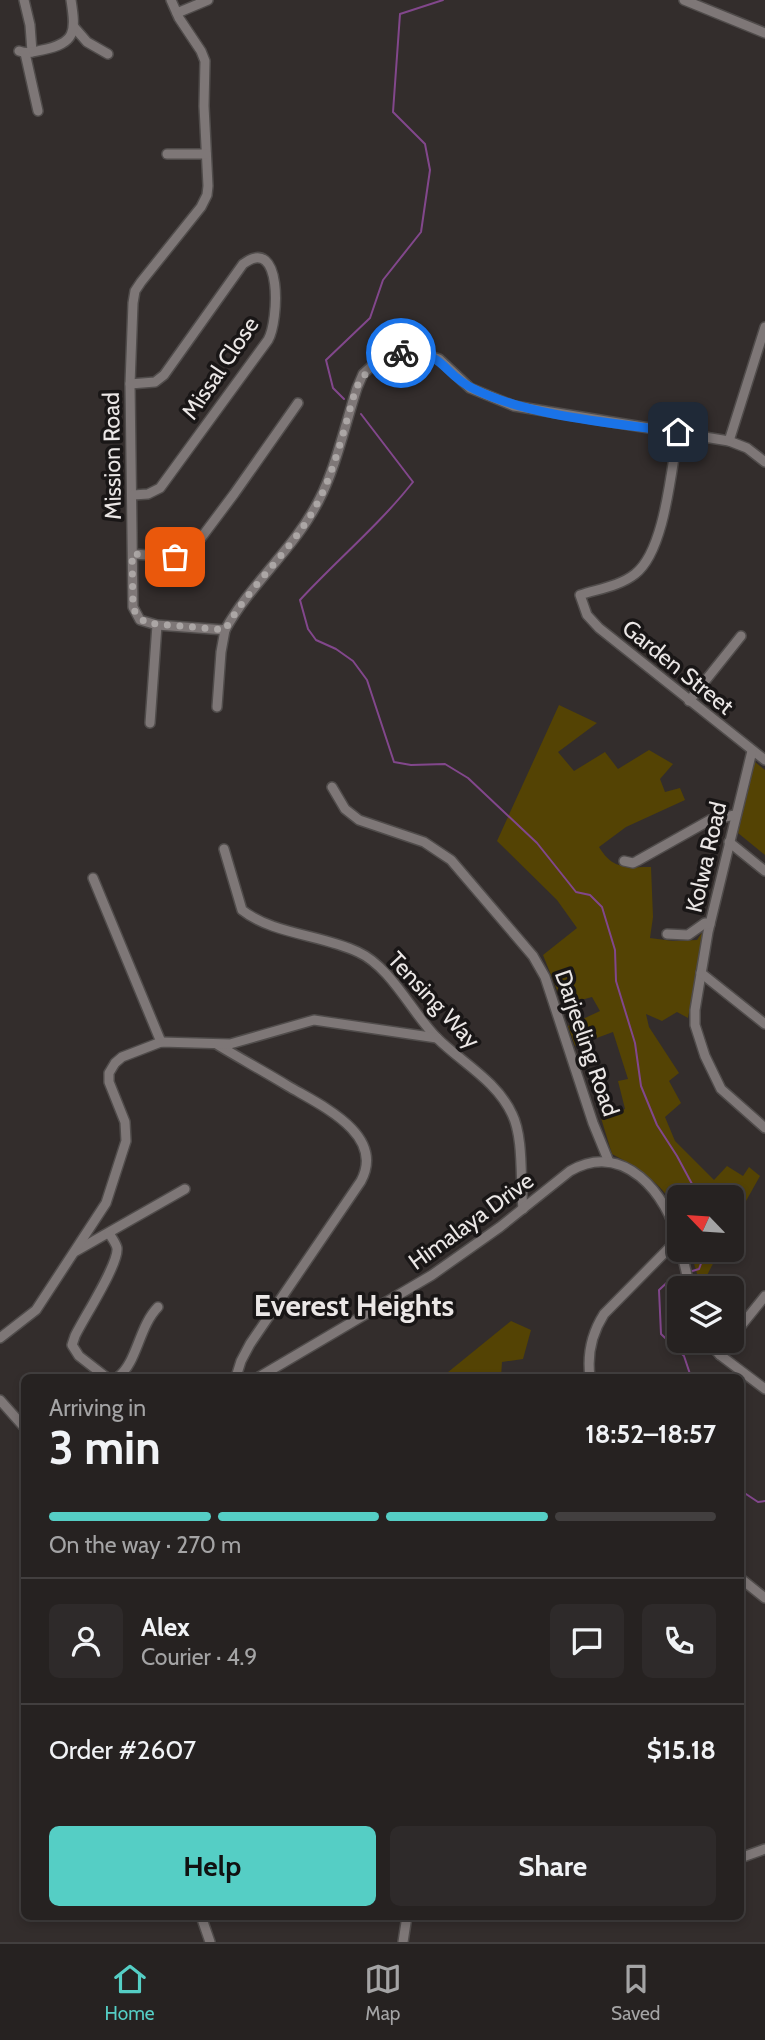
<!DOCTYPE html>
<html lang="en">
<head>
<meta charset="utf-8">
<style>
  :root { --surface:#262221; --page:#2e2a2a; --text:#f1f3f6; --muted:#a4a4a5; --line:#423f3f; --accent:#55cec5 }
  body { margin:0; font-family:Cabin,sans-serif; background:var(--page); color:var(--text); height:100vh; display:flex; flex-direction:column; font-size:26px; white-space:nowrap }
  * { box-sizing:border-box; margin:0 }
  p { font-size:23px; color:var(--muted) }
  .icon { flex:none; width:38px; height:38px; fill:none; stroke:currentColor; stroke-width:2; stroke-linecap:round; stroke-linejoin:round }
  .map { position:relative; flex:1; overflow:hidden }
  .drawer { position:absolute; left:21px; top:1374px; width:723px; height:546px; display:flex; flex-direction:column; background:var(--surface); border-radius:10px; box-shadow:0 4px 10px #0003,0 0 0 2px var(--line) }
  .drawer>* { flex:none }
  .needle { width:46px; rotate:295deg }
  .buttons { position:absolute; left:667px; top:1185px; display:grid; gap:14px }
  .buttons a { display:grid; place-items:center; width:77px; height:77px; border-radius:10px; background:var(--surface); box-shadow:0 4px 10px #0003,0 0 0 2px var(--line); font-size:35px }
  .pin { position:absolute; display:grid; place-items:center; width:60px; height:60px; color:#fff; margin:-30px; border-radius:14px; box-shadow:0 4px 10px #0006 }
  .courier { position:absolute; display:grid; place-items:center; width:70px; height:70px; margin:-35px; border:5px solid #1a73e8; border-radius:50%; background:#fff; color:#222; box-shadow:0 2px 9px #0007 }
  .summary em { font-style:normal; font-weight:700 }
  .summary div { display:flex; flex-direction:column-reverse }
  .summary { display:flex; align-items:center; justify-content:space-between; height:119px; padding:0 28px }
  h1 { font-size:46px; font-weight:700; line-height:52px }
  .bar { display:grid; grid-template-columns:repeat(4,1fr); gap:10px 7px; align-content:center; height:84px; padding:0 28px }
  .bar i { height:9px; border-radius:5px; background:var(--line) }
  .bar .selected { background:var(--accent) }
  .bar p { grid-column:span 4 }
  .line { display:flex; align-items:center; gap:18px; padding:0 28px; border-top:2px solid var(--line) }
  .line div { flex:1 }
  .round { display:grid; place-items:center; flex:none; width:74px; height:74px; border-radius:10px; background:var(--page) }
  .button { display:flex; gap:14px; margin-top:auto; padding:14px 28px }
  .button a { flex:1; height:80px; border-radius:10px; background:var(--accent); color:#111; font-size:28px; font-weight:700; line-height:80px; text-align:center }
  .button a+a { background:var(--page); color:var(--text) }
  .dock { display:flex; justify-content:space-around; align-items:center; height:98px; border-top:2px solid var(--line); background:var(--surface); font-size:19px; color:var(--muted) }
  .dock a { display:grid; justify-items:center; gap:4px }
  .dock .selected { color:var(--accent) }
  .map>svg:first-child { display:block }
  .green { fill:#544304 }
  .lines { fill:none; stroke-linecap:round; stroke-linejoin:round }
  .stream { stroke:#82478c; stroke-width:2 }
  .minor-casing { stroke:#504c4b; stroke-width:12 }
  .minor { stroke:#7e7777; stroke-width:9 }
  .done { stroke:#aba6a5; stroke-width:7; stroke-dasharray:0 12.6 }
  .route { stroke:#1a73e8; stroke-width:9 }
  .labels { text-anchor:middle; stroke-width:7; stroke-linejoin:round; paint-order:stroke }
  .street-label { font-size:23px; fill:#ebe7e6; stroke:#191616 }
  .district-label { font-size:30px; font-weight:bold; fill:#ebe7e6; stroke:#191616 }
</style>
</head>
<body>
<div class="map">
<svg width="765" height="1942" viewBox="0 0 765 1942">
  <rect width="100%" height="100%" fill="#332d2c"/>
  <g class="green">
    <path d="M559 705 597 723 558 752 574 771 605 752 618 769 649 750 673 764 660 779 665 792 680 788 685 800 626 827 599 847C613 870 626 867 651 867L653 917 650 938 673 941 697 940 703 931 688 1018 677 1012 662 1021 646 1014 649 1027 679 1073 669 1081 681 1103 665 1117 675 1141 714 1180 727 1166 743 1176 749 1167 760 1176 732 1226V1197H679V1217C668 1187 639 1168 612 1154L601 1118 625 1109 618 1081 628 1079 613 1032 575 1046 568 1026 600 1011 592 997 563 1005 543 955 577 928 557 900 497 841Z"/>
    <path d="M755 762 765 770V855L738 833Z"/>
    <path d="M690 1250H720L701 1287Z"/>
    <path d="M511 1321 531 1330 523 1359 502 1362 501 1377H442Z"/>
  </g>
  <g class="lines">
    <g class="stream">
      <path d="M344 399 333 388 326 360 370 318 383 280 421 232 430 170 425 144 393 112 400 14 443 0"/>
      <path d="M361 414 413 482C379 525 337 560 300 600L308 629 316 640 336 649 353 661 367 680 394 762 411 765 445 764 468 778 537 843 576 892 590 895 602 907 615 950 616 981 635 1043 641 1086 657 1125 677 1156 699 1197"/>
      <path d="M689 1272 699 1269 706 1250"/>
      <path d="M684 1274 673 1277 659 1290 661 1334 684 1356 691 1377"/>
      <path d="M740 1490 758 1502 765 1501"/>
    </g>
    <g class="minor-casing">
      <g id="minor">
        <path d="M24 0 30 25 32 52"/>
        <path d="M171 0 179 18 201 51 205 61 204 106 208 186 207 195 201 207 141 282 135 291 133 303 130 384 133 607 140 620 157 625 225 630C251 583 295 548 319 500 335 470 346 422 357 388L363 374 375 363 387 355 417 352 439 359 470 388 514 406 729 441 747 448 765 462"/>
        <path d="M684 0 765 33"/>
        <path d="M177 13 208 0"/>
        <path d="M74 27 87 42 108 54"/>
        <path d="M19 51C27 54 33 52 42 50 76 43 76 32 71 0"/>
        <path d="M25 53 38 111"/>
        <path d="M167 154H206"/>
        <path d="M130 384 155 382 164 375 243 264C283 234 279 321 268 340L160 488 148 494 133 495"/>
        <path d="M678 432C671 470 665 551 635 574 620 586 598 589 580 595L587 615 599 628 765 760"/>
        <path d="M729 441 765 327"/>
        <path d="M133 554 175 557 189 554 234 494 298 403"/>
        <path d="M689 701 741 636"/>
        <path d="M217 707 221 652 225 630"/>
        <path d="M150 723 157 625"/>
        <path d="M752 751 708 932 695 1010V1025L705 1056 721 1089 765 1128"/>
        <path d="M332 787 345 809 359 820 424 842 451 860 533 956 545 977 593 1123 609 1162"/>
        <path d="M729 842 765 871"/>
        <path d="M224 849 242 910C272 934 323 935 358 952 391 967 412 1013 437 1038 461 1062 497 1081 512 1114 524 1138 520 1181 523 1209"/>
        <path d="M624 861 633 863 637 861 710 820 735 815"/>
        <path d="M93 878 161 1042"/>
        <path d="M667 934 688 935 705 923 710 924"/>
        <path d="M701 973 765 1024"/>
        <path d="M218 1045C241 1059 265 1072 288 1086 320 1105 386 1134 361 1181L250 1344 241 1361 236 1377"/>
        <path d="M681 1250 690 1288"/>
        <path d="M76 1251 185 1189"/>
        <path d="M732 1337 765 1296"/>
        <path d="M0 1338 36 1310 106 1203 126 1141 125 1122 109 1082V1073L115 1063 122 1057 161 1042 230 1044 314 1020 437 1038"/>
        <path d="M707 1340 720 1355 765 1389"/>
        <path d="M720 1355 729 1340"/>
        <path d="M106 1377 79 1356 72 1345 75 1336C83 1319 119 1264 117 1248 116 1243 111 1237 109 1233"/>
        <path d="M118 1377C137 1363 139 1326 158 1307"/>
        <path d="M259 1377 432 1275 500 1227 570 1171C624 1140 667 1194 679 1242"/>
        <path d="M590 1377C587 1355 592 1333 604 1314L678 1239"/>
        <path d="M0 1400 24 1427"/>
        <path d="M740 1578 765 1598"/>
        <path d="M740 1858 765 1849"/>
        <path d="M201 1916 210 1942"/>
        <path d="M403 1942 407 1916"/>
      </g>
    </g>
    <use href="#minor" class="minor"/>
  </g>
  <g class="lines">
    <path class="done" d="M175 557 132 554 133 607 136 614 146 623 225 630C251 583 295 548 319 500 335 469 346 422 356 388 367 369 379 357 401 353"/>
    <path class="route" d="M401 353C447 351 440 373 474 389 530 417 615 423 678 432"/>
  </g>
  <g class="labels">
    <g class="street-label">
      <text transform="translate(220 368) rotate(-56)" y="8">Missal Close</text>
      <text transform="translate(112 456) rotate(-91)" y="8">Mission Road</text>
      <text transform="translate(678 667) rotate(39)" y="8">Garden Street</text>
      <text transform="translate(706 857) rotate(-77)" y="8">Kolwa Road</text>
      <text transform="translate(434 1000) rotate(47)" y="8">Tensing Way</text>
      <text transform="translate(587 1043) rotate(71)" y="8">Darjeeling Road</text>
      <text transform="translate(471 1221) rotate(-36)" y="8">Himalaya Drive</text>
    </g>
    <g class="district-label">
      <text x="354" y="1316">Everest Heights</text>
    </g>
  </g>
</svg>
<div class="buttons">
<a><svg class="needle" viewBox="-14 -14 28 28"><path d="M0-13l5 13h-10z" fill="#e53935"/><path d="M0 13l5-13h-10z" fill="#a4a4a5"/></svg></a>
<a><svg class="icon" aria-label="layers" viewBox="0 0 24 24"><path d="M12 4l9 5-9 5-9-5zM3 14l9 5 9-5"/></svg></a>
</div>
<div class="pin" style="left:175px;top:557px;background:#ea580c"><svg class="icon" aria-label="bag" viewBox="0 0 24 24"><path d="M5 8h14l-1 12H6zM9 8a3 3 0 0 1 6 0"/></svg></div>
<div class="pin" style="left:678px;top:432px;background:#1f2937"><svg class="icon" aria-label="home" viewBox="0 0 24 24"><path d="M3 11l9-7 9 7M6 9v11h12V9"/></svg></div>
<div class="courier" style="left:401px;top:353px"><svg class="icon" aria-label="bike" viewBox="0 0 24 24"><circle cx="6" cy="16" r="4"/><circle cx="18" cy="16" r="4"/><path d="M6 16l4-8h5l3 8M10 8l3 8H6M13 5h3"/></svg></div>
<section class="drawer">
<div class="summary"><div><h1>3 min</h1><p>Arriving in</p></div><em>18:52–18:57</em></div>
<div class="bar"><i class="selected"></i><i class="selected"></i><i class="selected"></i><i></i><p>On the way · 270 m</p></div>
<div class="line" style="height:126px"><a class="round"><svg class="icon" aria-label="person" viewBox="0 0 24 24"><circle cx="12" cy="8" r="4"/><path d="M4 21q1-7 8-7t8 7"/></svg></a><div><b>Alex</b><p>Courier · 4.9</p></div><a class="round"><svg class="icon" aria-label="chat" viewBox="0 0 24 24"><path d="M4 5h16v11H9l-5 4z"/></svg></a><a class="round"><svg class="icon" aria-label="phone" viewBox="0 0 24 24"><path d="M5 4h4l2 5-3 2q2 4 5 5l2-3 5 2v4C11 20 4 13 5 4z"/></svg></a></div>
<div class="line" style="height:91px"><div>Order #2607</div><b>$15.18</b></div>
<div class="button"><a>Help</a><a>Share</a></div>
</section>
</div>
<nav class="dock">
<a class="selected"><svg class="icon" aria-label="home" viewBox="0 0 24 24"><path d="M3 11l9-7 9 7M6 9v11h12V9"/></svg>Home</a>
<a><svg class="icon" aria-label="map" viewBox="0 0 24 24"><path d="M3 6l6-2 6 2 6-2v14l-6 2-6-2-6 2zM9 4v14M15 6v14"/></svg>Map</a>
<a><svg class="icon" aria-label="saved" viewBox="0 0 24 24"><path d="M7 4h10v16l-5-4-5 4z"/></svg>Saved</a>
</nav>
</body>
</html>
